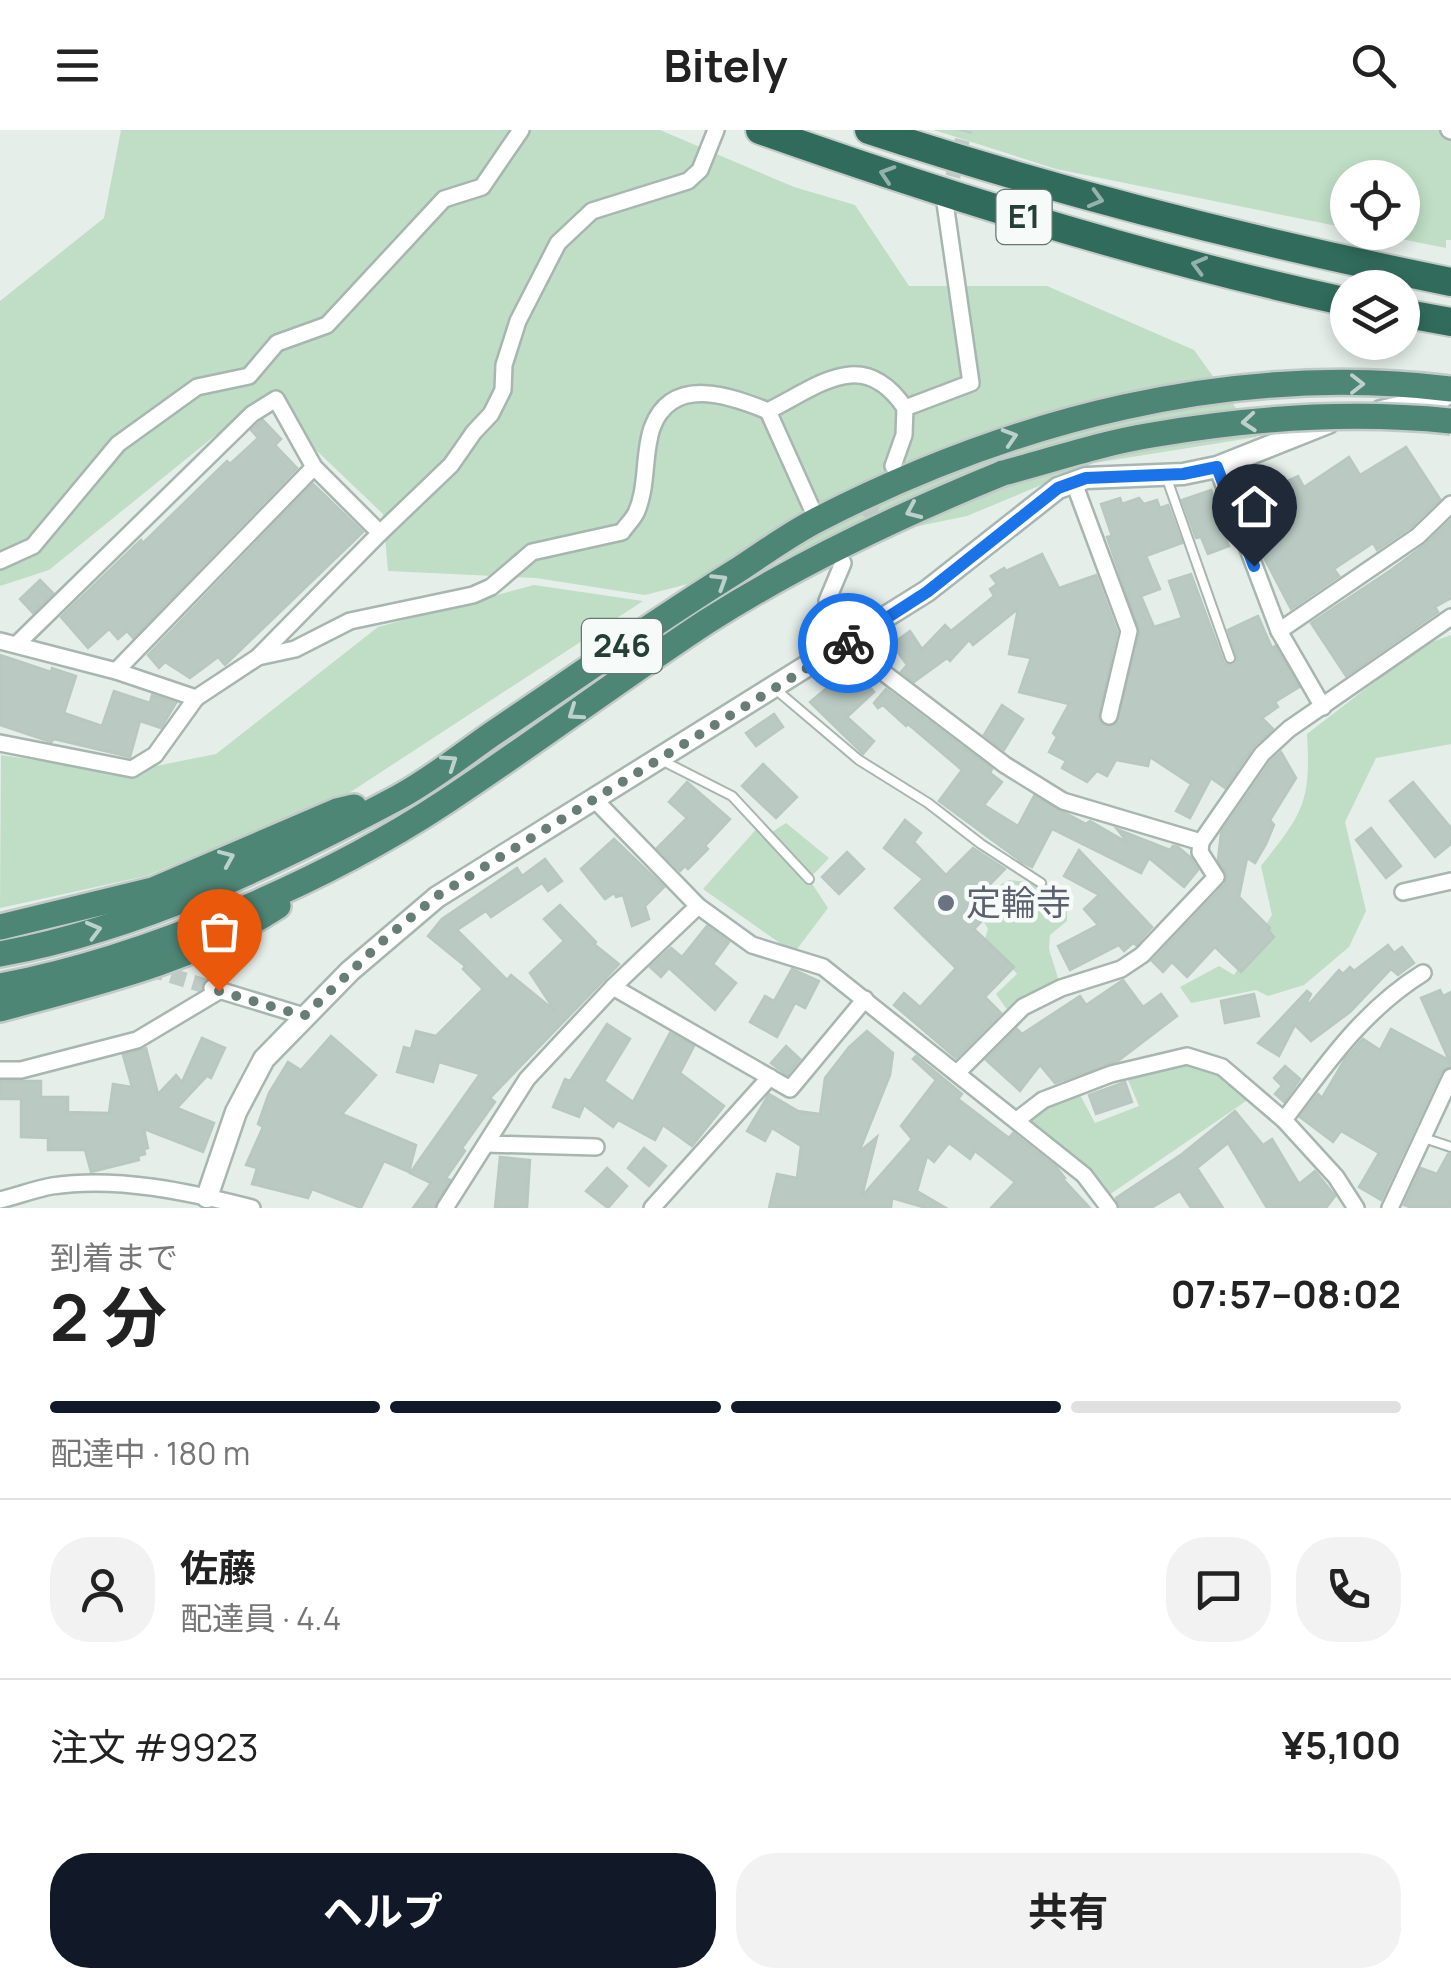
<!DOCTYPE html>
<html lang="ja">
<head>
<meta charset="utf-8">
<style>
  :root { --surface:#fff; --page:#f2f2f2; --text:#222; --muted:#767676; --line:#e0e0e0; --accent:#111827 }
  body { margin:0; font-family:Manrope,"Noto Sans JP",sans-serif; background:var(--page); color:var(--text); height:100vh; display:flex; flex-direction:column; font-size:38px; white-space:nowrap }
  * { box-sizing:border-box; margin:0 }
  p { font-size:32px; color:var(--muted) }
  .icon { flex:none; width:55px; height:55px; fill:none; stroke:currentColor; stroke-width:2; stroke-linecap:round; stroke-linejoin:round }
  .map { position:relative; height:1078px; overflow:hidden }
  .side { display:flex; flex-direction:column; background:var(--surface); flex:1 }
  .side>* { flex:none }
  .tools { position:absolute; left:1330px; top:30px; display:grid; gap:20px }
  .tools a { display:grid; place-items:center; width:90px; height:90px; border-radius:50%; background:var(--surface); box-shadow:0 5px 15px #0003; font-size:50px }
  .pin { position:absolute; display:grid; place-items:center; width:85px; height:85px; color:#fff; margin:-102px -42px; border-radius:50% 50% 50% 0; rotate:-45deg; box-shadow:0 0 10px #0007 }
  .pin .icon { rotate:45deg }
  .courier { position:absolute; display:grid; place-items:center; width:100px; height:100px; margin:-50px; border:8px solid #1a73e8; border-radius:50%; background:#fff; color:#222; box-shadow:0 2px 12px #0007 }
  .overview em { font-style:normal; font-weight:700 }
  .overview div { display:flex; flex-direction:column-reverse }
  .overview { display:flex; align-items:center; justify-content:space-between; height:170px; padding:0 50px }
  h1 { font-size:65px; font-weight:700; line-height:75px }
  .bar { display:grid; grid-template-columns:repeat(4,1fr); gap:15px 10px; align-content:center; height:120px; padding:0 50px }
  .bar i { height:12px; border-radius:8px; background:var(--line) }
  .bar .active { background:var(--accent) }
  .bar p { grid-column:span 4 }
  .line { display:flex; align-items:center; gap:25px; padding:0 50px; border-top:2px solid var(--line) }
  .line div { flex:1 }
  .round { display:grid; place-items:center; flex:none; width:105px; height:105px; border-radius:40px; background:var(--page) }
  .cta { display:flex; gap:20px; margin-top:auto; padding:20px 50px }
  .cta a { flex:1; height:115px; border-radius:40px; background:var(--accent); color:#fff; font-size:40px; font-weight:700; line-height:115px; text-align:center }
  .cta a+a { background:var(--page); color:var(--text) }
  header { display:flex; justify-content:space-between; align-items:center; height:130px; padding:0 50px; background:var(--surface); font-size:45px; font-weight:700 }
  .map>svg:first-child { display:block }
  .green { fill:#bfdec5 }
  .building { fill:#bac9c2; stroke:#b8c7c0; stroke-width:2.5 }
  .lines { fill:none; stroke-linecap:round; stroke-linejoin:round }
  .minor-tunnel { stroke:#becbc5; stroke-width:15; stroke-dasharray:15 8; stroke-linecap:butt }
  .service-casing { stroke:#a7b6b0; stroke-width:12 }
  .minor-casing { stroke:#a7b6b0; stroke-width:20 }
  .tertiary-casing { stroke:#a7b6b0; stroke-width:25 }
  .trunk-casing { stroke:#c2cac7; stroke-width:30 }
  .motorway-casing { stroke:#c2cac7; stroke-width:32 }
  .service { stroke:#fff; stroke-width:8 }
  .minor { stroke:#fff; stroke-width:15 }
  .tertiary { stroke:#fff; stroke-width:20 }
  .trunk { stroke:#4e8676; stroke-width:25 }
  .motorway { stroke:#316b5b; stroke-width:28 }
  .trunk-bridge-casing { stroke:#c2cac7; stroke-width:30; stroke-linecap:butt }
  .trunk-bridge { stroke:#4e8676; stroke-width:25 }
  .oneway { stroke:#94b2aa }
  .oneway2 { stroke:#bbd1ca }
  .done { stroke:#687d75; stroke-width:10; stroke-dasharray:0 18 }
  .route { stroke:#1a73e8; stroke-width:12 }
  .worship-dot { fill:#6b7280; stroke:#f6faf8; stroke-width:4 }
  .labels { text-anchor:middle; stroke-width:9; stroke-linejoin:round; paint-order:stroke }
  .shield { fill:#f6faf8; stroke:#637870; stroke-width:2.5 }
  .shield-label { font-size:32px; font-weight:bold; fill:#244036 }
  .worship-label { font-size:35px; fill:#5b616d; stroke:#f6faf8; text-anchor:start }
</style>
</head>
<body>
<header><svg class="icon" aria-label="menu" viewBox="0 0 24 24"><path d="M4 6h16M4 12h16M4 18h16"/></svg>Bitely<svg class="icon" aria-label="search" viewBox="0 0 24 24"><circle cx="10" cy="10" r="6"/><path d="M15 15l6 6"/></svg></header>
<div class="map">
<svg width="1451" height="1078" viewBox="0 0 1451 1078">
  <rect width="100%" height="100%" fill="#e5eee9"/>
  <g class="green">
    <path d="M121 0H660L794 57 855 75 909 156H1047L1194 220 1257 307 1094 333 967 386 899 400 645 465 536 448 388 441 383 384 316 320 281 260 243 283 49 440 0 456V171L104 88Z"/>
    <path d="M934 0H1451V110H1446V118L1371 103 1402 102V48H1348L1347 98 1056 39Z"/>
    <path d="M534 455 643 471 349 663 146 746 0 778 1 625 121 643 216 624 378 497Z"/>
    <path d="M1451 505V614L1376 628 1345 692 1366 781 1349 817 1304 855 1268 866 1256 860 1191 873 1180 857 1219 836 1234 845 1272 785 1261 736C1303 683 1311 673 1307 604L1421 516Z"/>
    <path d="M786 693 829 728 809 749 828 778 794 823 703 759 760 695 772 702Z"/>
    <path d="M1009 750 1055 755 1067 775V791L1050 805 1049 819 1061 858 1008 881 996 864 1017 844 985 809 988 799 983 790 1000 755Z"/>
    <path d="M1186 930 1222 937 1249 969 1106 1067 1023 989 1037 975 1079 963 1095 993 1139 976 1126 945Z"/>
  </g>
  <g class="building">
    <path d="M263 290 281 309 275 315 297 338 133 508 127 501 118 509 109 499 88 518 61 487 141 410 143 413 227 331 230 334 258 308 251 300Z"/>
    <path d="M1406 317 1440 369 1411 397 1377 420 1373 413 1334 439 1339 446 1291 479 1260 420 1258 413 1266 408 1239 353 1256 345 1259 352 1267 348 1272 358 1298 346 1304 357 1349 327 1360 345Z"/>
    <path d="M313 354 363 402 225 535 218 527 190 548 165 532 159 538 148 525Z"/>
    <path d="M1211 360 1216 374 1212 376 1229 416 1208 424 1201 407 1196 408 1182 370Z"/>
    <path d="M1120 368 1122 374 1139 368 1144 374 1157 370 1160 378 1168 375 1182 413 1146 426 1160 459 1141 466 1154 497 1182 488 1169 451 1191 444 1224 533 1233 535 1237 528 1228 500 1258 486 1272 518 1275 516 1299 557 1275 572 1278 577 1262 588 1273 599 1253 617 1225 658 1211 648 1190 688 1176 681 1191 654 1150 627 1148 636 1116 630 1107 646 1097 641 1087 652 1062 638 1066 631 1049 622 1057 607 1053 603 1069 574 1019 562 1031 528 1009 524 1018 479 973 515 969 510 950 531 947 528 914 552 901 542 907 535 892 514 910 501 922 519 945 495 951 501 994 466 990 459 997 454 991 446 1004 438 1006 441 1042 424 1059 458 1096 445 1117 502 1098 588 1106 597 1116 594 1140 502 1107 407 1112 406 1101 374Z"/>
    <path d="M1451 390V468L1435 477 1438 482 1346 546 1311 493 1391 440 1426 414Z"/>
    <path d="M40 450 53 463 33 483 20 469Z"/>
    <path d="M0 525 51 542 52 538 76 546 64 583 102 596 114 561 150 573 152 565 176 573 161 598 140 591 130 627 54 609 51 612 0 595Z"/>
    <path d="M852 537 874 562 847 587 874 611 863 624 810 572Z"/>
    <path d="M886 559 992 639 990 643 1002 652 984 675 1018 696 1034 666 1086 694 1090 691 1128 713 1117 699 1170 720 1173 716 1178 717 1190 727 1198 740 1184 757 1149 728 1141 743 1052 699 1032 737 1022 732 939 671 962 640 908 594 906 596 883 575 878 578 874 573Z"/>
    <path d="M1002 575 1023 589 1004 620 984 605Z"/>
    <path d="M774 584 783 597 756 616 746 603Z"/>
    <path d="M1281 622 1296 648 1270 690 1274 695 1266 714 1255 733 1247 728 1239 767 1270 798 1268 800 1274 807 1241 842 1215 817 1187 847 1172 832 1163 842 1152 831 1225 754 1227 745 1218 730 1221 703 1271 631Z"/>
    <path d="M763 634 797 667 776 688 742 656Z"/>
    <path d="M687 652 730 689 705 716 708 719 688 739 685 736 680 741 657 718 687 688 669 672Z"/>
    <path d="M1413 652 1451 698V714L1435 727 1390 671Z"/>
    <path d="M905 690 921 703 914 712 946 745 973 718 1005 739 969 776 983 790 974 799 1014 837 985 867 1001 883 956 928 894 875 904 863 920 877 956 838 895 778 923 749 884 718Z"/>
    <path d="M1371 698 1401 736 1386 748 1356 710Z"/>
    <path d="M614 709 664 757 645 776 649 789 632 796 623 765 616 767 614 763 605 769 581 739Z"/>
    <path d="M1079 720 1152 797 1136 815 1133 813 1124 821 1119 815 1070 840 1058 816 1098 795 1084 779 1099 765 1064 746Z"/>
    <path d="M847 722 864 739 839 764 822 747Z"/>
    <path d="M545 729 562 751 548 761 542 753 491 787 486 781 457 800 507 850 511 845 555 881 530 843 564 811 544 789 560 775 596 812 594 814 619 834 490 968 495 972 462 1018 465 1021 446 1048 450 1050 434 1078H413L431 1053 410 1043 480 944 439 932 433 952 397 942 404 917 411 919 416 901 436 906 483 859 463 839 465 836 428 806 442 789 517 738 522 746Z"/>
    <path d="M707 796 729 812 713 834 736 853 715 880 669 838 661 847 650 837 671 818 682 827Z"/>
    <path d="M1388 815 1394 823 1402 817 1414 833 1398 845 1391 839 1350 882 1311 911 1295 895 1279 926 1258 913 1307 861 1311 864 1307 872 1309 874 1339 840 1343 844 1350 837 1354 841Z"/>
    <path d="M792 839 819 851 805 878 795 873 777 907 750 892 765 866 774 871Z"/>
    <path d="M1123 850 1143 877 1161 864 1177 886 1118 931 1055 953 1040 935 1020 961 986 930 1017 899 1022 904 1080 866 1086 875Z"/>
    <path d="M1440 860 1443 866 1451 862V936L1441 942 1381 1070 1359 1057 1379 1023 1341 1001 1333 1012 1300 987 1318 964 1322 968 1345 929 1363 909 1380 920 1391 899 1449 930 1421 868Z"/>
    <path d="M1254 864 1259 886 1225 893 1221 871Z"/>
    <path d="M607 894 630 909 604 951 633 972 670 903 694 916 680 943 724 976 692 1016 663 995 655 1010 618 990 613 997 584 975 579 987 553 977 565 949 570 951Z"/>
    <path d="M867 901 893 923 890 945 859 1022 877 1007 862 1066 912 1009 901 996 936 950 913 929 916 926 962 964 958 969 1009 1008 1013 1003 1056 1037 1065 1048 1063 1049 1090 1078H991L1015 1052 975 1021 970 1029 949 1013 934 1032 927 1026 917 1061 946 1078H926L892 1068 891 1078H769L777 1044 797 1048 801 1016 772 998 765 1011 747 1001 769 964 798 981 820 984 825 948 849 917Z"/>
    <path d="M331 906 376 945 342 984 416 1015 409 1042 384 1031 361 1078 312 1059 308 1068 252 1054 257 1038 246 1035 263 997 258 994 269 963 288 932 301 940Z"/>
    <path d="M202 908 225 918 211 948 207 946 177 978 214 993 203 1022 144 999 148 1018 144 1019 145 1024 138 1026 139 1030 91 1042 85 1020H48V1008L21 1007V969H0V951H41V967H68V982L109 983 113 954 132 957 123 925 146 918 158 964 176 945 182 952Z"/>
    <path d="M786 916 800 929 787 945 771 933Z"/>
    <path d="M1285 936 1300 949 1284 972 1275 964 1282 956 1274 948Z"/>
    <path d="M1125 952 1132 972 1096 984 1089 965Z"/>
    <path d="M1235 981 1263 1015 1272 1009 1299 1054 1315 1041 1335 1066 1326 1078H1267L1228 1013 1197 1038 1223 1078H1191L1180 1061 1151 1078H1120L1116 1068 1182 1024Z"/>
    <path d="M644 1018 666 1036 649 1056 628 1038Z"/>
    <path d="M1448 1024H1451V1078H1412L1404 1075 1421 1038 1437 1044Z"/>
    <path d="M500 1027 530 1030 527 1078H495Z"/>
    <path d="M607 1038 627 1056 608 1078 586 1061Z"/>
  </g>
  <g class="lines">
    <g class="minor-tunnel">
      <path d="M947 69 965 0"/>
      <path d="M856 408 879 361"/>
      <path d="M149 839 212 858"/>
    </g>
    <g class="service-casing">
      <g id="service">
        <path d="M1167 349 1230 528"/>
        <path d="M774 558 859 630 928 673 981 714 1041 753"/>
        <path d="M663 631 732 666 809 749"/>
        <path d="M1424 1008 1451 1017"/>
      </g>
    </g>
    <g class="minor-casing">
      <g id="minor">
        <path d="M1449 0 1451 1"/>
        <path d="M893 336 904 305 905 278 971 253 945 73"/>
        <path d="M1217 337 1279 501 1323 577"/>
        <path d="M1074 353 1129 501 1109 586"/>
        <path d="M817 390 768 281C820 255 863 216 905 278"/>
        <path d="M380 403 451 335 474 302 491 284 503 260 504 235 518 191 558 113 592 81 688 51 700 40 716 0"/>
        <path d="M0 431 33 416 118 314 197 257 249 246 277 213 327 195 444 69 482 57 521 0"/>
        <path d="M843 433 827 471 830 501 846 514 1005 635 1063 671 1201 712 1262 624 1289 599 1451 487"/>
        <path d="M1279 501 1418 406 1451 374"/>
        <path d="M0 511 116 541 196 568"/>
        <path d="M18 513 252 284 276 269 314 337 380 403 258 527"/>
        <path d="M116 541 314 337"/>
        <path d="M0 613 132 639 155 625 196 568 258 527 295 519 350 491 473 465 491 457 532 422 622 402C626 396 633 389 636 383 648 357 643 324 652 298 672 244 731 266 768 281"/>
        <path d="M1403 762 1451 751"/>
        <path d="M698 776 752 815 823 837 1084 1045 1109 1078"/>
        <path d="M613 857 790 959 865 869"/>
        <path d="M212 858 304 886"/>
        <path d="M0 940H21L137 910 219 861"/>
        <path d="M958 942 1023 877 1061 858 1121 839 1142 825 1216 747 1200 722 1201 712"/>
        <path d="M1017 990 1043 970 1111 944 1187 926 1222 937 1284 990 1336 1047 1356 1078"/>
        <path d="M1284 990C1325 936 1363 880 1423 843"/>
        <path d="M486 1014 596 1017"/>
        <path d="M0 1070C17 1066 35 1059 52 1056 117 1046 189 1062 252 1078"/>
        <path d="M445 1078 527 949 613 857 698 776 594 669"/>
        <path d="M652 1078 770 947"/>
        <path d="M1390 1078 1451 947"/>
      </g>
    </g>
    <g class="tertiary-casing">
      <g id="tertiary">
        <path d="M1381 281 1441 268 1451 261"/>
        <path d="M207 1067 236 982 264 929 350 841 437 767 927 461 1058 358 1086 348 1183 344 1217 337 1328 293"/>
      </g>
    </g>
    <g class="trunk-casing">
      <g id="trunk">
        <path d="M0 797 153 760 337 681 354 677"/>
        <path d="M0 824C142 798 273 734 399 667 432 649 462 625 492 604 574 549 654 492 738 440 764 423 791 403 819 389 1012 290 1232 232 1451 259"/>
        <path d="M0 856C144 829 322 753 445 672 533 614 618 550 706 492 800 432 900 385 1003 343"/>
        <path d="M0 879C96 853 194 831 278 776"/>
      </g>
    </g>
    <g class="motorway-casing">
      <g id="motorway">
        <path d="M760 0C952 68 1148 129 1348 172"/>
        <path d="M869 0C1060 63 1254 112 1451 152"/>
        <path d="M1402 183 1451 192"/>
      </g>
    </g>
    <use href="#service" class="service"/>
    <use href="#minor" class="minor"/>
    <use href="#tertiary" class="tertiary"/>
    <use href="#trunk" class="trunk"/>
    <use href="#motorway" class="motorway"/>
    <g class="trunk-bridge-casing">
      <path id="trunk-bridge" d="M1003 343C1052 330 1102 313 1152 305 1250 288 1352 281 1451 291"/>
    </g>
    <use href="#trunk-bridge" class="trunk-bridge"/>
  </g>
  <defs><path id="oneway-chevron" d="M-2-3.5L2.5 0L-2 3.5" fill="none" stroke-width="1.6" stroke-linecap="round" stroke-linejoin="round" transform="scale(2.5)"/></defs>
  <g class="oneway">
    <use href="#oneway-chevron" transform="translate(887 44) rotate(-162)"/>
    <use href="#oneway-chevron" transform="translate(1096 69) rotate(16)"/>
    <use href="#oneway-chevron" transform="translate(1199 135) rotate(-165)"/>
  </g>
  <g class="oneway2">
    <use href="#oneway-chevron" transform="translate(1357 254)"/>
    <use href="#oneway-chevron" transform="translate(1249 292) rotate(175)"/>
    <use href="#oneway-chevron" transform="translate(1010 307) rotate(-17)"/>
    <use href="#oneway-chevron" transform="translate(913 381) rotate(156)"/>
    <use href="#oneway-chevron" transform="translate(720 451) rotate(-32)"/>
    <use href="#oneway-chevron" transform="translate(575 583) rotate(145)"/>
    <use href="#oneway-chevron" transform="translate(450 632) rotate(-34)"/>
    <use href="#oneway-chevron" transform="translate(227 728) rotate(-23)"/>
    <use href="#oneway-chevron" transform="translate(94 800) rotate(-15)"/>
  </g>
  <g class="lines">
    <path class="done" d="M219 861 304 886 386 808 437 766 848 513"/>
    <path class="route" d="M848 513 927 462 1058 358 1086 348 1183 344 1217 337 1254 436"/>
  </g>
  <circle class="worship-dot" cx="946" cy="773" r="10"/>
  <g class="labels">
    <g class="shield">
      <rect x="996.5" y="60" width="55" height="54" rx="8"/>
      <rect x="582" y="489" width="80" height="54" rx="8"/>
    </g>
    <g class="shield-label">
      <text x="1024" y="98">E1</text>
      <text x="622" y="527">246</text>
    </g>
    <g class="worship-label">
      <text x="966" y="785">定輪寺</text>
    </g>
  </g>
</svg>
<div class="tools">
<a><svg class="icon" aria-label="locate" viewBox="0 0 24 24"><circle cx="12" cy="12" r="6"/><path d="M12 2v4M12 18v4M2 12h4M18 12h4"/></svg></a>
<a><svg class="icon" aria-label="layers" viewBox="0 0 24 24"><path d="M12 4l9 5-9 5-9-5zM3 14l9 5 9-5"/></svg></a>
</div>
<div class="pin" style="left:219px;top:861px;background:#ea580c"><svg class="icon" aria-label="bag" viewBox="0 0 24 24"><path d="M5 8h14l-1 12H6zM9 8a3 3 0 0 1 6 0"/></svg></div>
<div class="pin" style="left:1254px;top:436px;background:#1f2937"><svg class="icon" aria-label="home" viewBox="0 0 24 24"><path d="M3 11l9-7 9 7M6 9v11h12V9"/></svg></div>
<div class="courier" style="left:848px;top:513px"><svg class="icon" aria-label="bike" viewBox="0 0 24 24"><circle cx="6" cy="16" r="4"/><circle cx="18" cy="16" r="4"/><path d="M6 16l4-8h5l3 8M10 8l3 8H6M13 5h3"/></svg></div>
</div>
<section class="side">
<div class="overview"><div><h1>2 分</h1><p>到着まで</p></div><em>07:57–08:02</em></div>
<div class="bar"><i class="active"></i><i class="active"></i><i class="active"></i><i></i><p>配達中 · 180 m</p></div>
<div class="line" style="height:180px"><a class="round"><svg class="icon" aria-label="person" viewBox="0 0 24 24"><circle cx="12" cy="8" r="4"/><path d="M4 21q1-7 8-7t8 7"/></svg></a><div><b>佐藤</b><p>配達員 · 4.4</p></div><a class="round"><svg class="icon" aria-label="chat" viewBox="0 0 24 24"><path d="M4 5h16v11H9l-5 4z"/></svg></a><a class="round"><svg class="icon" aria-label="phone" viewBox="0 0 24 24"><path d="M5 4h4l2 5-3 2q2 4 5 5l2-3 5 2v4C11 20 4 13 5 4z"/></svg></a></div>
<div class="line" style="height:130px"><div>注文 #9923</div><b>¥5,100</b></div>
<div class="cta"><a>ヘルプ</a><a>共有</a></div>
</section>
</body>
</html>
